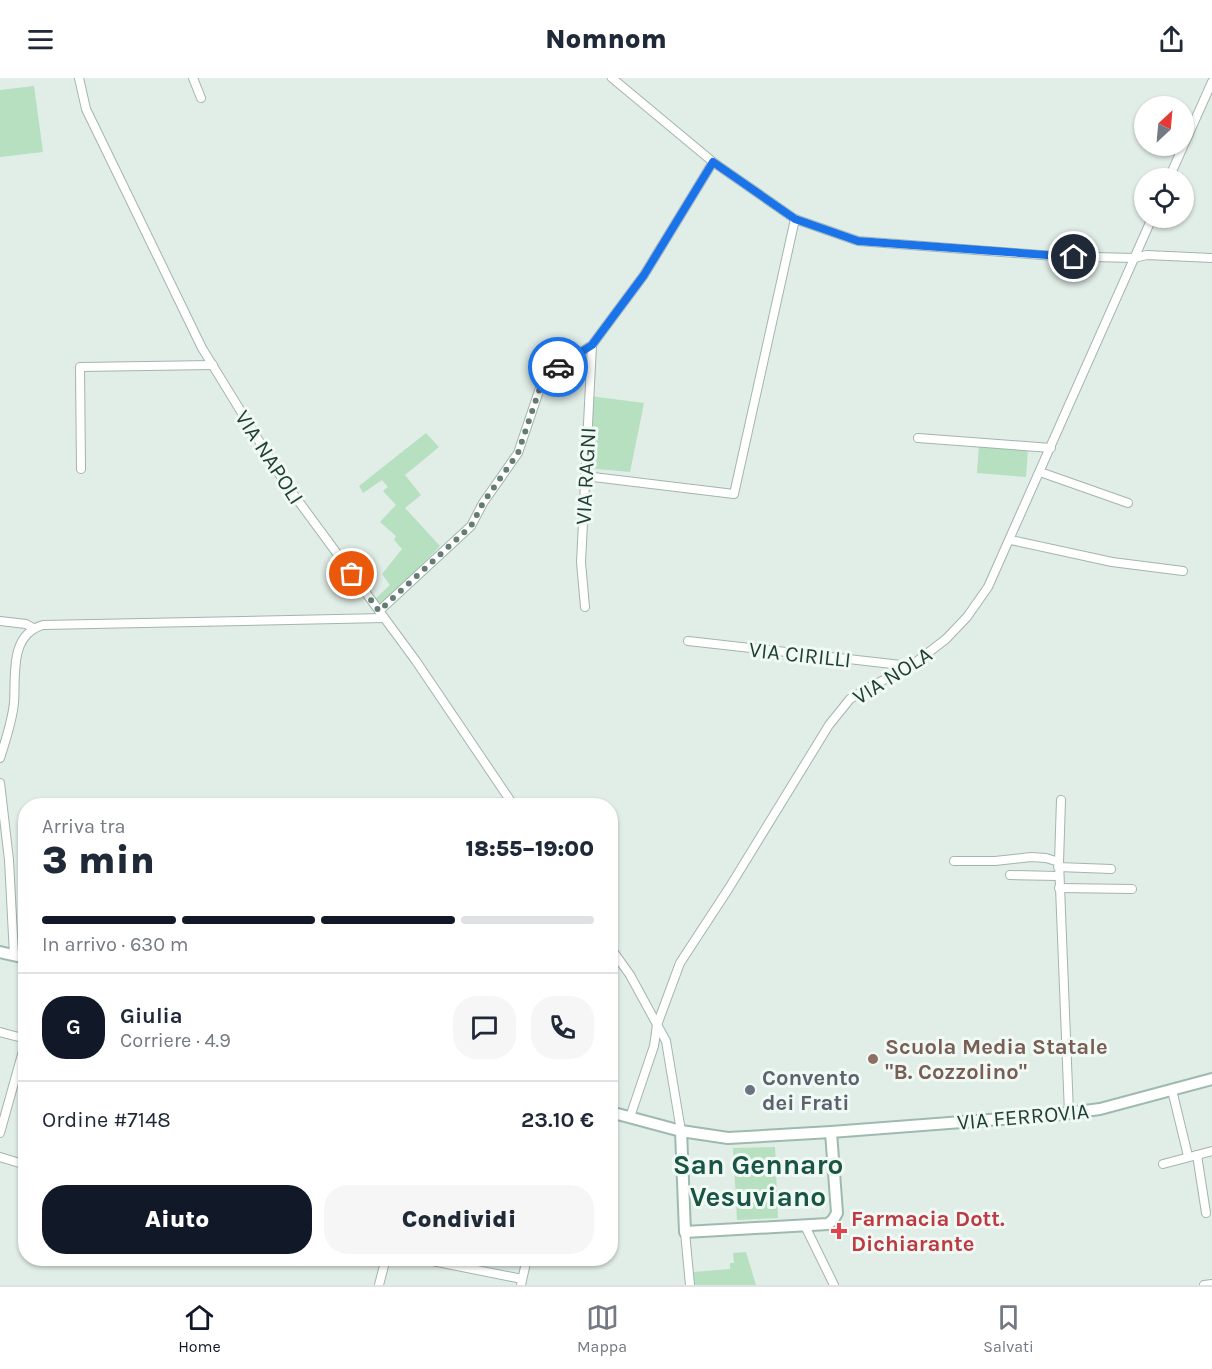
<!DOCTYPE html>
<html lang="it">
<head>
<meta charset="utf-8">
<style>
  :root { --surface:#fff; --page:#f6f6f7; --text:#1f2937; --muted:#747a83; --line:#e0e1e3; --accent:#111827 }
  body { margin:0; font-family:Karla,sans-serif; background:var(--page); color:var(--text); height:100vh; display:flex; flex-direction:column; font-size:22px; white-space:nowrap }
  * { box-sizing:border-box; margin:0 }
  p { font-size:20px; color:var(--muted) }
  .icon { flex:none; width:33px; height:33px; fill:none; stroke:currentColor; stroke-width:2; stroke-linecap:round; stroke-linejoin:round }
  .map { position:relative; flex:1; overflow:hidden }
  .sheet { position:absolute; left:18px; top:720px; width:600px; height:468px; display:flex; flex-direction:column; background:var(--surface); border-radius:24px; box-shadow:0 2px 4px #0004 }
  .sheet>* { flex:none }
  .needle { width:39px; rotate:26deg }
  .controls { position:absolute; left:1134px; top:18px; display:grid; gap:12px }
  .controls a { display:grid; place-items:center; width:60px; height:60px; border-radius:50%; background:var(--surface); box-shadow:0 2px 4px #0004; font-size:30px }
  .pin { position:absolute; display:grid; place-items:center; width:51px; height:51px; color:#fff; margin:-26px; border:3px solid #fff; border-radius:50%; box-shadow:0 2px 6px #0007 }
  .courier { position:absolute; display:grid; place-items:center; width:60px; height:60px; margin:-30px; border:4px solid #1a73e8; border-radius:50%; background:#fff; color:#222; box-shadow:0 2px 8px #0007 }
  .head em { font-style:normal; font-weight:800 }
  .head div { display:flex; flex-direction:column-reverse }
  .head { display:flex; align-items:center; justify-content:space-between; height:102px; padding:0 24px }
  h1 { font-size:39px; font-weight:800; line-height:45px }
  .bar { display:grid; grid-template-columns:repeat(4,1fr); gap:9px 6px; align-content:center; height:72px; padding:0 24px }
  .bar i { height:8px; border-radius:4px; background:var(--line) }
  .bar .on { background:var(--accent) }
  .bar p { grid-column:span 4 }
  .line { display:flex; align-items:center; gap:15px; padding:0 24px; border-top:2px solid var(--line) }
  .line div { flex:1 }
  .round { display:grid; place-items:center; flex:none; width:63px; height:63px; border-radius:24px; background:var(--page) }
  .primary-button { display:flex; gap:12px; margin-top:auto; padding:12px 24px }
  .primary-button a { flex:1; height:69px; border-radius:24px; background:var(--accent); color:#fff; font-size:24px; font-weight:800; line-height:69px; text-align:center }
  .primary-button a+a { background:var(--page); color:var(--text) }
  header { display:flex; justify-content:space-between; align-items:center; height:78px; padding:0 24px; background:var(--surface); font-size:27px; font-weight:800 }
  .menu { display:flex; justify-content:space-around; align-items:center; height:84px; border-top:2px solid var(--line); background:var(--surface); font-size:16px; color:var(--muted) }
  .menu a { display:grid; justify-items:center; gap:3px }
  .menu .on { color:var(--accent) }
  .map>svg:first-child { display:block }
  .green { fill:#b7e0c1 }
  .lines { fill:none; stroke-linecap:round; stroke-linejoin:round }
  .minor-casing { stroke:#a3b5ae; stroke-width:10 }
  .secondary-casing { stroke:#9ebaaf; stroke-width:14 }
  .minor { stroke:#fff; stroke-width:8 }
  .secondary { stroke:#fff; stroke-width:10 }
  .done { stroke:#637c74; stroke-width:6; stroke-dasharray:0 10.8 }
  .route { stroke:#1a73e8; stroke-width:8 }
  .education-dot { fill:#8d6e63; stroke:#f1f9f5; stroke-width:2 }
  .worship-dot { fill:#6b7280; stroke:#f1f9f5; stroke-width:2 }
  .health-dot { fill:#e0444e; stroke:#f1f9f5; stroke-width:2 }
  .labels { text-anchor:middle; stroke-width:6; stroke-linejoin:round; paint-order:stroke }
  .street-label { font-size:22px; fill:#1f3f36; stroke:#f1f9f5 }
  .education-label { font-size:22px; font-weight:bold; fill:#785e54; stroke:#f1f9f5; text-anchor:start }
  .worship-label { font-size:22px; font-weight:bold; fill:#5b616d; stroke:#f1f9f5; text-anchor:start }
  .health-label { font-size:22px; font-weight:bold; fill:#be3a42; stroke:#f1f9f5; text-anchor:start }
  .district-label { font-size:28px; font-weight:bold; fill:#195444; stroke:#f1f9f5 }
</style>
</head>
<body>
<header><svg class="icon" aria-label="menu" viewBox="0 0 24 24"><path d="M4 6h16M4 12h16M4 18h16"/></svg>Nomnom<svg class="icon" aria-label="share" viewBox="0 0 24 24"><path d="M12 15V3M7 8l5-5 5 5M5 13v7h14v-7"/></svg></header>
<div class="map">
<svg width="1212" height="1207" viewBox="0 0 1212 1207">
  <rect width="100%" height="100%" fill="#e1ede7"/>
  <g class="green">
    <path d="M34 8 43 74 0 79V12Z"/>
    <path d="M590 318 644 325 630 394 587 390Z"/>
    <path d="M426 355 439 369 405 397 421 417 405 430 440 468 379 530 374 522 390 507 382 496 402 471 394 462 396 458 380 444 396 427 383 413 388 409 382 402 363 415 359 408Z"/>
    <path d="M979 367 1028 371 1026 399 977 395Z"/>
    <path d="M775 1069 778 1140 737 1142 733 1070Z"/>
    <path d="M746 1174 756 1207H694L693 1194 730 1191V1185H734L733 1175Z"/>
  </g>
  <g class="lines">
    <g class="minor-casing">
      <g id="minor">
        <path d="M79 0 86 31 202 270 283 402 416 583 514 728"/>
        <path d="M193 0 201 20"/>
        <path d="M612 0 713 84 795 141 858 163 1054 178 1134 180 1147 177 1212 180"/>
        <path d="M1169 100 1212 4"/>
        <path d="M918 360 1051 370"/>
        <path d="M81 391 80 289 213 287"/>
        <path d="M1040 394 1128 425"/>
        <path d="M585 398 734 416 795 141"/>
        <path d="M1011 462 1112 484 1183 493"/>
        <path d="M585 529 581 484 592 267 644 197 713 84"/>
        <path d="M379 533 471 448 483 425 518 375 542 304 552 293 592 267"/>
        <path d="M0 543 26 546 33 550"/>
        <path d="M688 563 910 588"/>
        <path d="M0 680C6 661 12 644 14 625 16 597 9 557 43 547L384 540"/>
        <path d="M0 705 9 782 14 877"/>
        <path d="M954 783H995L1031 779 1046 780 1059 784 1069 1035"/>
        <path d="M1059 784 1061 722"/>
        <path d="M1058 789 1111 791"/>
        <path d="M1010 797 1058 798"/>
        <path d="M1059 810 1132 811"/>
        <path d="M610 869 630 897 666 963 681 1053"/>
        <path d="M0 954 26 961"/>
        <path d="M1172 1012 1188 1078"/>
        <path d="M630 1039 654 968 657 947 680 885 729 810 829 647 850 621 870 609 911 588 946 561 967 539 988 509 1152 140"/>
        <path d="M0 1055 26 962"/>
        <path d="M1197 1077 1206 1135"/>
        <path d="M0 1079 26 1087"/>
        <path d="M1163 1086 1212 1073"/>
        <path d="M805 1148 834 1207"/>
        <path d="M685 1154 690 1207"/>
        <path d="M417 1180 522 1201"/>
        <path d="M379 1207 386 1180"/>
        <path d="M521 1207 527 1180"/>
        <path d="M1204 1207 1212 1206"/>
      </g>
    </g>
    <g class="secondary-casing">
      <g id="secondary">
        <path d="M0 874 26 880"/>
        <path d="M610 1034 681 1053 728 1060 831 1054 1054 1037 1100 1031 1212 1001"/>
        <path d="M681 1053 685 1154 828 1146 833 1142 837 1135 831 1054"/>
      </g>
    </g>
    <use href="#minor" class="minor"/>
    <use href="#secondary" class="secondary"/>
  </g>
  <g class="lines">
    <path class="done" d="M352 496 379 533 471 448 483 425 518 375 542 304 558 289"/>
    <path class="route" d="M558 289 592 267 644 197 713 84 795 141 858 163 1074 179"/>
  </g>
  <circle class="education-dot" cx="873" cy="981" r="6"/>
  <circle class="worship-dot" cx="750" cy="1012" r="6"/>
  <path class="health-dot" d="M836 1144h6v6h6v6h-6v6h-6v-6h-6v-6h6z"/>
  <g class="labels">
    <g class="street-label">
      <text transform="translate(270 379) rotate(57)" y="8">VIA NAPOLI</text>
      <text transform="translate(585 398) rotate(-87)" y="8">VIA RAGNI</text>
      <text transform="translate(800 576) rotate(6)" y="8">VIA CIRILLI</text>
      <text transform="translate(892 597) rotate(-32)" y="8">VIA NOLA</text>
      <text transform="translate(1023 1038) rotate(-5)" y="8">VIA FERROVIA</text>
    </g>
    <g class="education-label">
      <text x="885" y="976">Scuola Media Statale<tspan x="885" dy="25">"B. Cozzolino"</tspan></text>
    </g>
    <g class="worship-label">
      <text x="762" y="1007">Convento<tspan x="762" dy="25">dei Frati</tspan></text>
    </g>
    <g class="health-label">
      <text x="851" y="1148">Farmacia Dott.<tspan x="851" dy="25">Dichiarante</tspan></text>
    </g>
    <g class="district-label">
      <text x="758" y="1096">San Gennaro<tspan x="758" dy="32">Vesuviano</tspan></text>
    </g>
  </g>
</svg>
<div class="controls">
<a><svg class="needle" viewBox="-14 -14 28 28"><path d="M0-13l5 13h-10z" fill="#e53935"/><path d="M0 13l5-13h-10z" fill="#747a83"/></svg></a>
<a><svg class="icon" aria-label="locate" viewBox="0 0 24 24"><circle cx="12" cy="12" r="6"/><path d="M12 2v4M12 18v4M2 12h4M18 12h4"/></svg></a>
</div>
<div class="pin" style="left:352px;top:496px;background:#ea580c"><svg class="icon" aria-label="bag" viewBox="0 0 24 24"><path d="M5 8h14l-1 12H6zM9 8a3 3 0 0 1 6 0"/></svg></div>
<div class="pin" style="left:1074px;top:179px;background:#1f2937"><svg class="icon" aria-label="home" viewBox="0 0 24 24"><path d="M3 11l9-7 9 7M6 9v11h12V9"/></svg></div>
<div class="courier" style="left:558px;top:289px"><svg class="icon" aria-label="car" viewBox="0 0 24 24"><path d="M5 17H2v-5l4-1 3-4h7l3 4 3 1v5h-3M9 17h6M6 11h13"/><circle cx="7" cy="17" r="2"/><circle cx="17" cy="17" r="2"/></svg></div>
<section class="sheet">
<div class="head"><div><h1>3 min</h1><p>Arriva tra</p></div><em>18:55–19:00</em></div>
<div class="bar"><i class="on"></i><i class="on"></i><i class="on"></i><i></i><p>In arrivo · 630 m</p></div>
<div class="line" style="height:108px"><b class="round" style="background:var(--accent);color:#fff">G</b><div><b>Giulia</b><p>Corriere · 4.9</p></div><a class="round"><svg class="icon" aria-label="chat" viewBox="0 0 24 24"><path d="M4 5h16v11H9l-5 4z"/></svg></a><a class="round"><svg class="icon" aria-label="phone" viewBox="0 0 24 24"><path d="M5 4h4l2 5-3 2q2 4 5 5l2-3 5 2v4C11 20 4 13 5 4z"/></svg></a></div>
<div class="line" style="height:78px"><div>Ordine #7148</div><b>23.10 €</b></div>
<div class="primary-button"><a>Aiuto</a><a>Condividi</a></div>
</section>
</div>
<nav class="menu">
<a class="on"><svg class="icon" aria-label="home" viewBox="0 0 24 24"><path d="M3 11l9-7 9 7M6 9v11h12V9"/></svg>Home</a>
<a><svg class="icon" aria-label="map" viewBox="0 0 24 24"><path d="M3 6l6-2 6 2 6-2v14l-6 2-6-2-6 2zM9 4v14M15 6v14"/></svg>Mappa</a>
<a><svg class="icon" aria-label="saved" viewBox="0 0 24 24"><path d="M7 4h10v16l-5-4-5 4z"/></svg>Salvati</a>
</nav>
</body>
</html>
